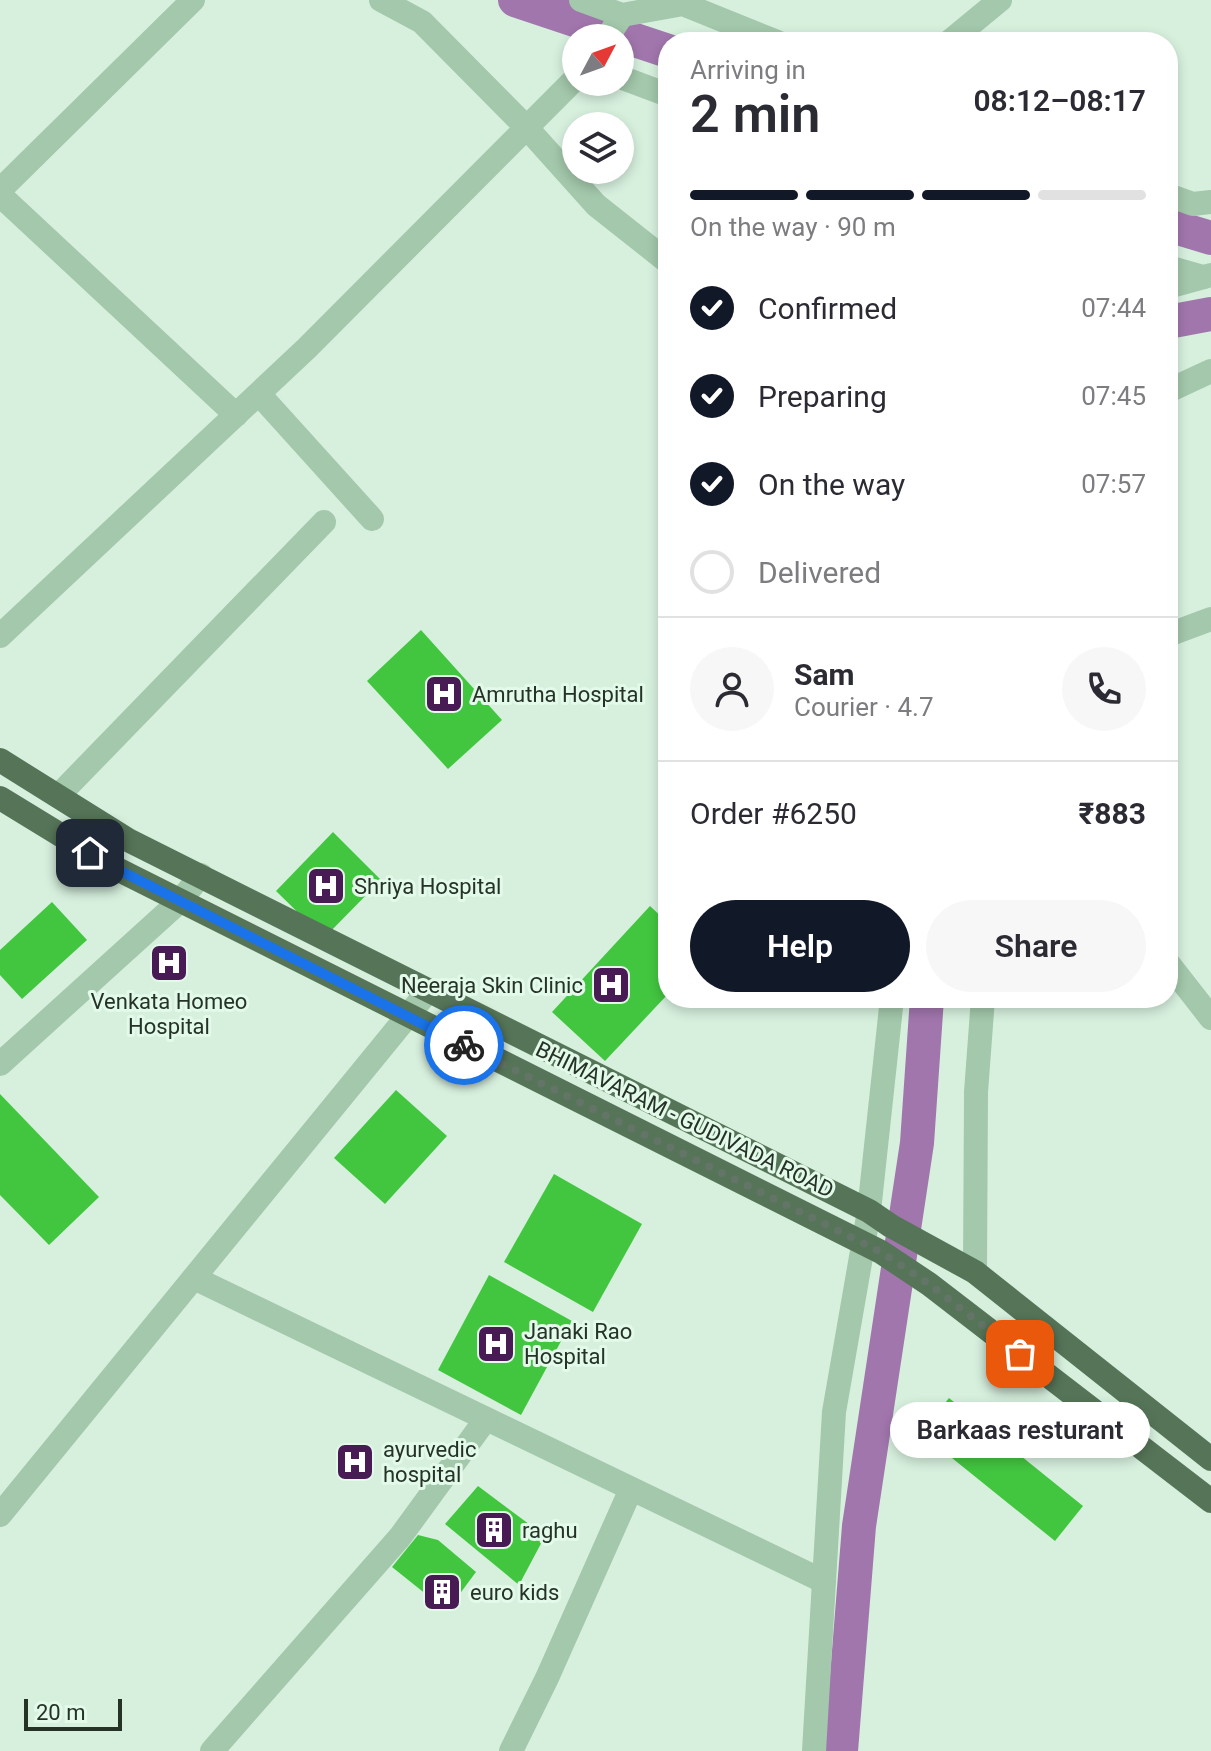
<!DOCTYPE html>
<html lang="en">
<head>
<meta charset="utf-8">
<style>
  :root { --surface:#fff; --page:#f7f7f7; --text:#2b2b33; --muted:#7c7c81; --line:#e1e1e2; --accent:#111827 }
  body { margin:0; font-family:Roboto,sans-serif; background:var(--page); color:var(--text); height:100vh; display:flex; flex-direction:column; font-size:30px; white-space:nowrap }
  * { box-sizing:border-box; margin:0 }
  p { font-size:26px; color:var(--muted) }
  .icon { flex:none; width:44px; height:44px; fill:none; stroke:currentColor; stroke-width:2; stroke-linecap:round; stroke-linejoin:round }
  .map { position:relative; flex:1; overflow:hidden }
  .panel { position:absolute; left:658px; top:32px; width:520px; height:976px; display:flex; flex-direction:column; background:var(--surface); border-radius:32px; box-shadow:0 4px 12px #0003 }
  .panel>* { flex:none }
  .needle { width:52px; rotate:49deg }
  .controls { position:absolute; left:562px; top:24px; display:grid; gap:16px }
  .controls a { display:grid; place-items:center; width:72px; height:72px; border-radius:50%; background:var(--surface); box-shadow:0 4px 12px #0003; font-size:40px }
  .scale { position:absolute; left:24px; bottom:20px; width:98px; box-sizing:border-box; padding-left:8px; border:4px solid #253326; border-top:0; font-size:22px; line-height:28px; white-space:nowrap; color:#253326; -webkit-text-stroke:6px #e3f9e9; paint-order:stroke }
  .pin { position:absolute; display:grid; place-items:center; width:68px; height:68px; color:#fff; margin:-34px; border-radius:16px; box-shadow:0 4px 12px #0006 }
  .courier { position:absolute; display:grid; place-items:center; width:80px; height:80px; margin:-40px; border:6px solid #1a73e8; border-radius:50%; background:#fff; color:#222; box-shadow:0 2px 10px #0007 }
  .bubble { position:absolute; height:56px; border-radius:28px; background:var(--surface); box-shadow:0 4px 12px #0003; font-size:26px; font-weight:600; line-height:56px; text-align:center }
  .overview em { font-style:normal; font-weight:600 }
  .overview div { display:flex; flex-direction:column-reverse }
  .overview { display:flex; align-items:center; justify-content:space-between; height:136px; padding:0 32px }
  h1 { font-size:52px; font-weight:600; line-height:60px }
  .bar { display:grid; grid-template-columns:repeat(4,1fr); gap:12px 8px; align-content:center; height:96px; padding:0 32px }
  .bar i { height:10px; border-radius:6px; background:var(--line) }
  .bar .current { background:var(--accent) }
  .bar p { grid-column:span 4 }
  .line { display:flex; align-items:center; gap:20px; padding:0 32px; border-top:2px solid var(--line) }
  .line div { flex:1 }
  .round { display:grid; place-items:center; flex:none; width:84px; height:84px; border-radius:42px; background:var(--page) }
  ol { padding:0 32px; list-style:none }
  li { display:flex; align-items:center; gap:24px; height:88px }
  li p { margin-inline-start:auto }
  li .icon { padding:8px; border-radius:50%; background:var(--accent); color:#fff; stroke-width:4 }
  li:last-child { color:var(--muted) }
  li i { width:44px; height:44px; border:4px solid var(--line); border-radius:50% }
  .primary-button { display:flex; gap:16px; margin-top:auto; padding:16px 32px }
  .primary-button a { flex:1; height:92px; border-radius:48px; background:var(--accent); color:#fff; font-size:32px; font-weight:600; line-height:92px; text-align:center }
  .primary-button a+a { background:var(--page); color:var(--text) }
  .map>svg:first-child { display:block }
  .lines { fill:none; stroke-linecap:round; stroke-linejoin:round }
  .canal { stroke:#a176ad; stroke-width:34 }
  .building { fill:#42c640 }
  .minor { stroke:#a3c8ab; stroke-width:24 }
  .major { stroke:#567558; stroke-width:24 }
  .done { stroke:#637566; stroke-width:8; stroke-dasharray:0 14.4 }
  .route { stroke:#1a73e8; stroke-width:10 }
  .labels { text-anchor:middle; stroke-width:6; stroke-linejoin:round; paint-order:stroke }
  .poi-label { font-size:22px; fill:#253326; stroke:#e3f9e9; text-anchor:start }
  .street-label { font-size:22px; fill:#253326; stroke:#e3f9e9 }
</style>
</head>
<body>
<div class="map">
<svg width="1211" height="1751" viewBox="0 0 1211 1751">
  <rect width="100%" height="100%" fill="#d7f0de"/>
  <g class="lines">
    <g class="canal">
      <path d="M515 0 668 51"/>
      <path d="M1168 225 1211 238"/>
      <path d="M1168 322 1211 314"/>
      <path d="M841 1751 859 1526 917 1143 927 998"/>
    </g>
  </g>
  <g class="building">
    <path d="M421 630 502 720 448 769 367 681Z"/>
    <path d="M333 832 381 880 324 938 276 891Z"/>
    <path d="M52 902 87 940 22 999 0 975V950Z"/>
    <path d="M650 906 668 923V994L605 1061 552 1012Z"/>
    <path d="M396 1090 447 1136 385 1204 334 1158Z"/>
    <path d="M0 1094 99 1197 49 1245 0 1195Z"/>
    <path d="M554 1174 642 1224 593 1312 504 1262Z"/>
    <path d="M489 1275 572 1321 521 1415 438 1370Z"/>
    <path d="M949 1398 1083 1506 1055 1541 921 1433Z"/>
    <path d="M478 1486 545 1536 519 1585 445 1524Z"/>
    <path d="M418 1535 438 1540 476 1572 447 1611 392 1567Z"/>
  </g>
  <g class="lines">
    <g class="minor">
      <path d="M381 0 422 22 527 128 596 205 668 262"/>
      <path d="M581 0 622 15 683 4 777 42"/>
      <path d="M607 38 622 15"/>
      <path d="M949 42 1000 0"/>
      <path d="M620 77 668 95"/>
      <path d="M0 190 193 0"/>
      <path d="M0 195 236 415"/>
      <path d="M1168 195 1193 204 1211 202"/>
      <path d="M1168 267 1203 277"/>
      <path d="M1168 287 1211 275"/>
      <path d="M1168 391 1211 371"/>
      <path d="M259 394 372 519"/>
      <path d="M1168 635 1211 619"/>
      <path d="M0 636 307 348 576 78"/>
      <path d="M58 796 324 522"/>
      <path d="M1168 963 1211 1018"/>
      <path d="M0 1064 180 901 201 875"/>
      <path d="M975 1272 976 1092 983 998"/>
      <path d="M194 1278 823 1581"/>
      <path d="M0 1515 428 991"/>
      <path d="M212 1751 400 1537 486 1419"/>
      <path d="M511 1751 547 1678 631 1489"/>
      <path d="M814 1751 834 1412 869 1211 892 998"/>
    </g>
    <g class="major">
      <path d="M0 760 128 840 869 1211 891 1226 975 1272 1211 1459"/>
      <path d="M0 798 113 867 881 1252 929 1284 1211 1501"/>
    </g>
  </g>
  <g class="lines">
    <path class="done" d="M464 1045 881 1252 929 1284 1020 1354"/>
    <path class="route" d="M90 853 113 867 464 1045"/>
  </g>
  <defs>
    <g id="hospital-square" transform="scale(2)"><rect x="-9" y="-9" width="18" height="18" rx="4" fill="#491b54" stroke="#e3f9e9"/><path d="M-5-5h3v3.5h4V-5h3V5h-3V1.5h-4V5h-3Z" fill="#fff"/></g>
    <g id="building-square" transform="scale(2)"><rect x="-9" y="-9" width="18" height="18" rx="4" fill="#491b54" stroke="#e3f9e9"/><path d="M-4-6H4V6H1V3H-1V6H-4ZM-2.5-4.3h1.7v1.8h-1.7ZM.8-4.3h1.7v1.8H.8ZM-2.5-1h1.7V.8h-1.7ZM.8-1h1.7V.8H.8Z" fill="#fff"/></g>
  </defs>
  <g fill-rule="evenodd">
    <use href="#hospital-square" x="444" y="694"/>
    <use href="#hospital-square" x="326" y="886"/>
    <use href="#hospital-square" x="169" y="963"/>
    <use href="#hospital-square" x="611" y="985"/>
    <use href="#hospital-square" x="496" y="1344"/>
    <use href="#hospital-square" x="355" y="1462"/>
    <use href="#building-square" x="494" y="1530"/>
    <use href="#building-square" x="442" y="1592"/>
  </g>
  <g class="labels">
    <g class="poi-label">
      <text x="472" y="702">Amrutha Hospital</text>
      <text x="354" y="894">Shriya Hospital</text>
      <text x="583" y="993" text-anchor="end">Neeraja Skin Clinic</text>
      <text x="169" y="1009" text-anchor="middle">Venkata Homeo<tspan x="169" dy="25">Hospital</tspan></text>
      <text x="524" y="1339">Janaki Rao<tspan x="524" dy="25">Hospital</tspan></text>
      <text x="383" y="1457">ayurvedic<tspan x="383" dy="25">hospital</tspan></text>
      <text x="522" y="1538">raghu</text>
      <text x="470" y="1600">euro kids</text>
    </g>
    <g class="street-label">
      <text transform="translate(685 1119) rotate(26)" y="8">BHIMAVARAM - GUDIVADA ROAD</text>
    </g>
  </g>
</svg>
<div class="controls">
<a><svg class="needle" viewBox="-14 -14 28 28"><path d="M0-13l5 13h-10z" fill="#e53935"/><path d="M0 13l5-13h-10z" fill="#7c7c81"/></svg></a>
<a><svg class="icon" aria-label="layers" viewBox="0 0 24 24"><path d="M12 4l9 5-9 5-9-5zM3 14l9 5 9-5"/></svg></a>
</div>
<div class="scale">20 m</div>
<div class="pin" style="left:1020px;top:1354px;background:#ea580c"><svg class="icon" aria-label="bag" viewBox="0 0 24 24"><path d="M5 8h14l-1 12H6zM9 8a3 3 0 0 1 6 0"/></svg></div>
<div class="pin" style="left:90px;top:853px;background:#1f2937"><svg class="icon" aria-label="home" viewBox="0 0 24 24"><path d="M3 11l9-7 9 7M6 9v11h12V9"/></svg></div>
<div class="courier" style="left:464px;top:1045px"><svg class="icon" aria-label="bike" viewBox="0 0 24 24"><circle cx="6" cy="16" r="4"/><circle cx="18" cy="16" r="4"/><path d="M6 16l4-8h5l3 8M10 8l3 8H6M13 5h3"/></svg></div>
<div class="bubble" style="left:890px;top:1402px;width:260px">Barkaas resturant</div>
<section class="panel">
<div class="overview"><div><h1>2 min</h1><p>Arriving in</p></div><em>08:12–08:17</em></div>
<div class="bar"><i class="current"></i><i class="current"></i><i class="current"></i><i></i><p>On the way · 90 m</p></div>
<ol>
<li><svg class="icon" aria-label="check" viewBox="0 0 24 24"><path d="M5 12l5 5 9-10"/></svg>Confirmed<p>07:44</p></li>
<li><svg class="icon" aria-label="check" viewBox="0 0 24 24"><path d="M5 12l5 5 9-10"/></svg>Preparing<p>07:45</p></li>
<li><svg class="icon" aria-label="check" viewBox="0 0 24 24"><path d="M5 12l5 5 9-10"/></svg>On the way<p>07:57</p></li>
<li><i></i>Delivered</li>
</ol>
<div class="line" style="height:144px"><a class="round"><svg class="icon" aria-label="person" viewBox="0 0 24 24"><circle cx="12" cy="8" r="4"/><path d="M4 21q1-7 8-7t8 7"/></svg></a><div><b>Sam</b><p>Courier · 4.7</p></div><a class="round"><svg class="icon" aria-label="phone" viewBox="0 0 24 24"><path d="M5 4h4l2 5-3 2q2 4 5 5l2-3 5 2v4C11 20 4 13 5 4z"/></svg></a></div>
<div class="line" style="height:104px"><div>Order #6250</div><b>₹883</b></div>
<div class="primary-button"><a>Help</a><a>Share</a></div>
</section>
</div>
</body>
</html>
